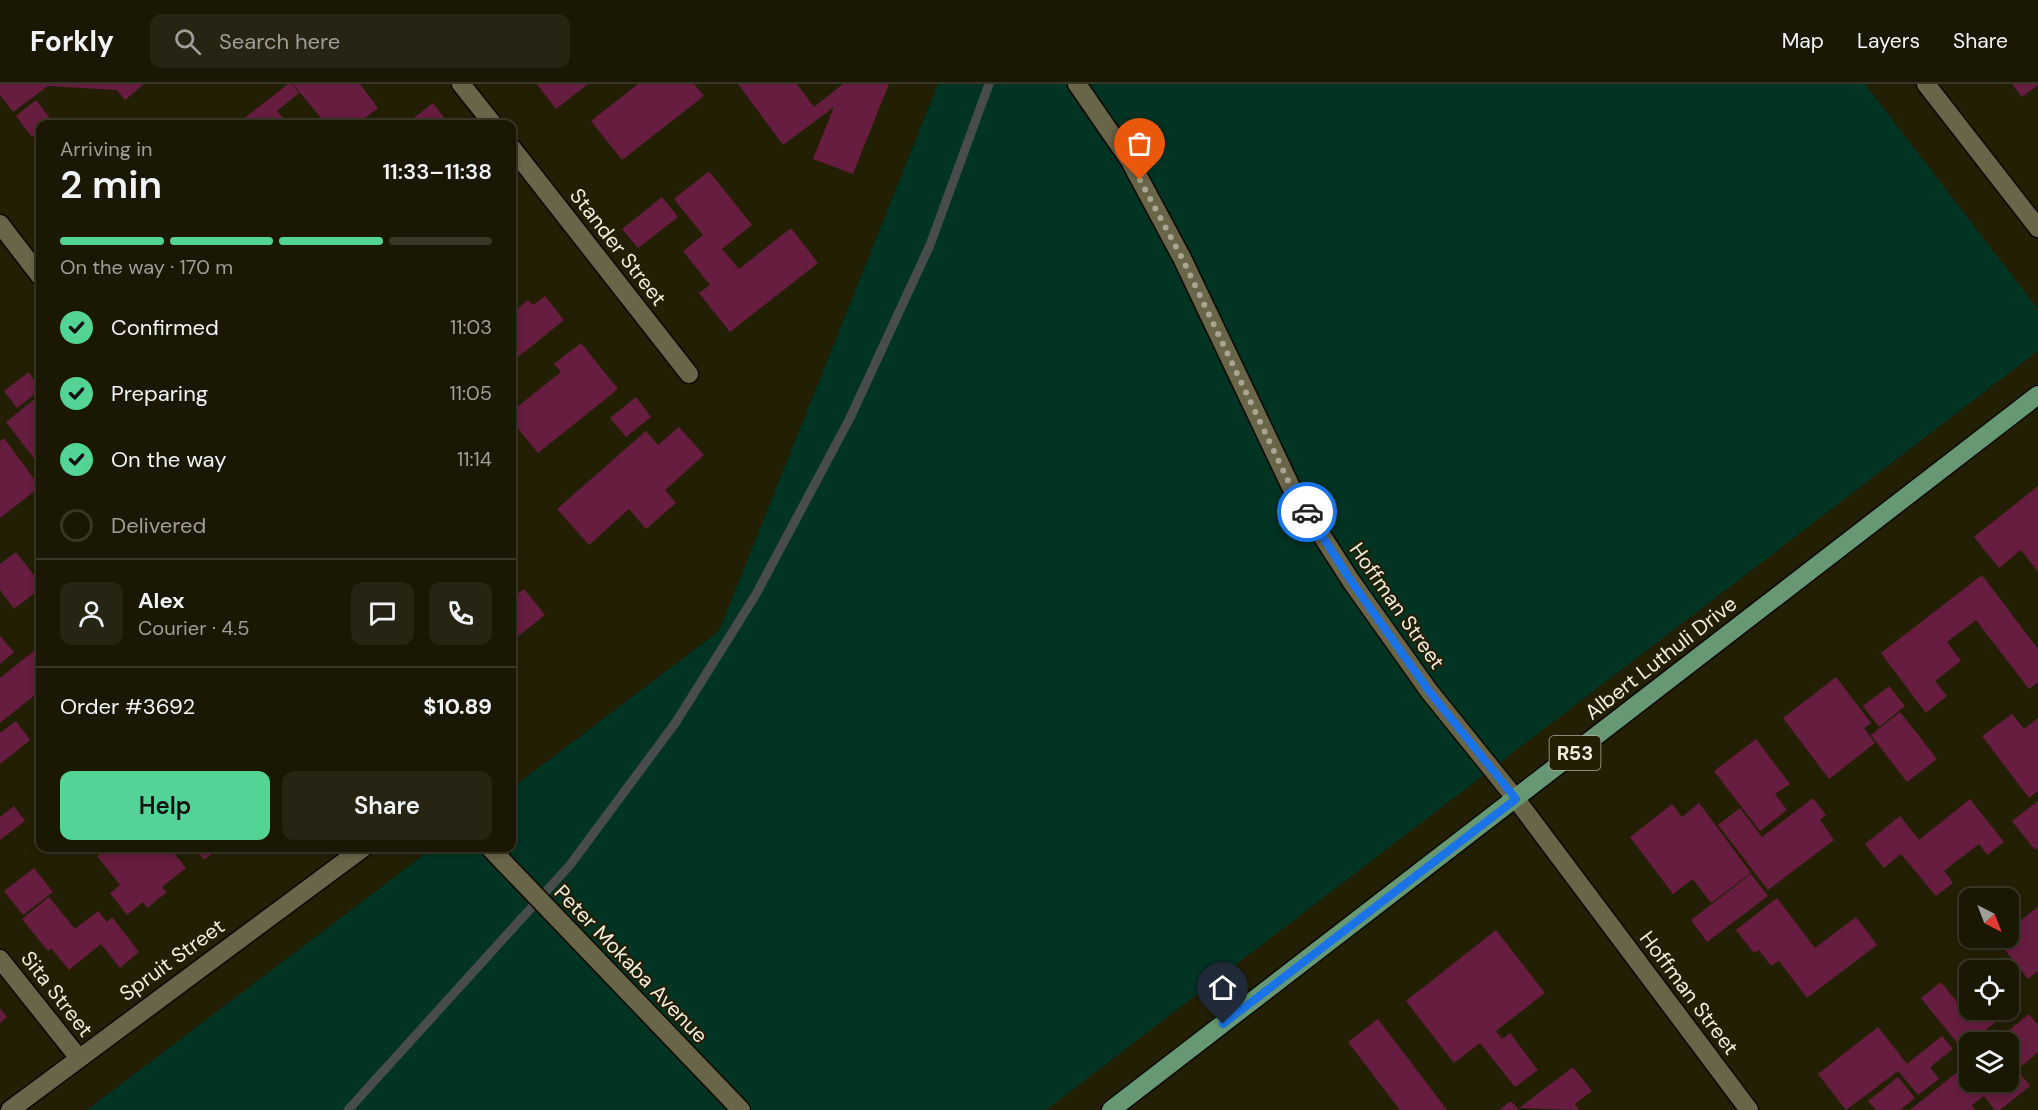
<!DOCTYPE html>
<html lang="en">
<head>
<meta charset="utf-8">
<style>
  :root { --surface:#1a1704; --page:#272413; --text:#f1f3f6; --muted:#9f9f9a; --line:#383626; --accent:#53d396 }
  body { margin:0; font-family:"DM Sans",sans-serif; background:var(--page); color:var(--text); height:100vh; display:flex; flex-direction:column; font-size:22px; white-space:nowrap }
  * { box-sizing:border-box; margin:0 }
  p { font-size:20px; color:var(--muted) }
  .icon { flex:none; width:33px; height:33px; fill:none; stroke:currentColor; stroke-width:2; stroke-linecap:round; stroke-linejoin:round }
  .map { position:relative; flex:1; overflow:hidden }
  .details { position:absolute; left:36px; top:36px; width:480px; height:732px; display:flex; flex-direction:column; background:var(--surface); border-radius:12px; box-shadow:0 3px 9px #0003,0 0 0 2px var(--line) }
  .details>* { flex:none }
  .needle { width:39px; rotate:138deg }
  .buttons { position:absolute; left:1959px; top:804px; display:grid; gap:12px }
  .buttons a { display:grid; place-items:center; width:60px; height:60px; border-radius:12px; background:var(--surface); box-shadow:0 3px 9px #0003,0 0 0 2px var(--line); font-size:30px }
  .pin { position:absolute; display:grid; place-items:center; width:51px; height:51px; color:#fff; margin:-62px -26px; border-radius:50% 50% 50% 0; rotate:-45deg; box-shadow:0 0 6px #0007 }
  .pin .icon { rotate:45deg }
  .courier { position:absolute; display:grid; place-items:center; width:60px; height:60px; margin:-30px; border:4px solid #1a73e8; border-radius:50%; background:#fff; color:#222; box-shadow:0 2px 8px #0007 }
  .overview em { font-style:normal; font-weight:600 }
  .overview div { display:flex; flex-direction:column-reverse }
  .overview { display:flex; align-items:center; justify-content:space-between; height:102px; padding:0 24px }
  h1 { font-size:39px; font-weight:600; line-height:45px }
  .bar { display:grid; grid-template-columns:repeat(4,1fr); gap:9px 6px; align-content:center; height:72px; padding:0 24px }
  .bar i { height:8px; border-radius:4px; background:var(--line) }
  .bar .active { background:var(--accent) }
  .bar p { grid-column:span 4 }
  .line { display:flex; align-items:center; gap:15px; padding:0 24px; border-top:2px solid var(--line) }
  .line div { flex:1 }
  .round { display:grid; place-items:center; flex:none; width:63px; height:63px; border-radius:12px; background:var(--page) }
  ol { padding:0 24px; list-style:none }
  li { display:flex; align-items:center; gap:18px; height:66px }
  li p { margin-inline-start:auto }
  li .icon { padding:6px; border-radius:50%; background:var(--accent); color:#111; stroke-width:4 }
  li:last-child { color:var(--muted) }
  li i { width:33px; height:33px; border:3px solid var(--line); border-radius:50% }
  .button { display:flex; gap:12px; margin-top:auto; padding:12px 24px }
  .button a { flex:1; height:69px; border-radius:12px; background:var(--accent); color:#111; font-size:24px; font-weight:600; line-height:69px; text-align:center }
  .button a+a { background:var(--page); color:var(--text) }
  header { display:flex; align-items:center; gap:36px; box-sizing:border-box; height:84px; padding:0 30px; background:var(--surface); border-bottom:2px solid var(--line) }
  header strong { font-size:28px }
  nav { display:flex; gap:33px; margin-inline-start:auto; font-size:21px }
  .search { width:420px; height:54px; background:var(--page); display:flex; align-items:center; gap:15px; box-sizing:border-box; padding:0 21px; border-radius:12px; color:var(--muted); font-size:22px }
  .map>svg:first-child { display:block }
  .green { fill:#023424 }
  .lines { fill:none; stroke-linecap:round; stroke-linejoin:round }
  .stream { stroke:#494c4c; stroke-width:9 }
  .building { fill:#661d3f }
  .street-casing { stroke:#0d0800; stroke-width:21 }
  .secondary-casing { stroke:#0d0800; stroke-width:21 }
  .primary-casing { stroke:#0d0800; stroke-width:21 }
  .street { stroke:#696549; stroke-width:18 }
  .secondary { stroke:#696549; stroke-width:18 }
  .primary { stroke:#659873; stroke-width:18 }
  .done { stroke:#a8a592; stroke-width:6; stroke-dasharray:0 10.8 }
  .route { stroke:#1a73e8; stroke-width:8 }
  .labels { text-anchor:middle; stroke-width:4.5; stroke-linejoin:round; paint-order:stroke }
  .shield { fill:#231f05; stroke:#b2af9d; stroke-width:1.5 }
  .shield-label { font-size:20px; font-weight:bold; fill:#f0edde }
  .street-label { font-size:21px; fill:#f0edde; stroke:#231f05 }
</style>
</head>
<body>
<header>
<strong>Forkly</strong>
<div class="search"><svg class="icon" aria-label="search" viewBox="0 0 24 24"><circle cx="10" cy="10" r="6"/><path d="M15 15l6 6"/></svg>Search here</div>
<nav><a>Map</a><a>Layers</a><a>Share</a></nav>
</header>
<div class="map">
<svg width="2038" height="1026" viewBox="0 0 2038 1026">
  <rect width="100%" height="100%" fill="#231f05"/>
  <path class="green" d="M938 0H1865L2038 225V267L1046 1026H87L433 764H512V704L719 547Z"/>
  <g class="lines">
    <path class="stream" d="M348 1026 570 781 676 638 755 512 850 334 930 161 989 0"/>
  </g>
  <g class="building">
    <path d="M0 0H144L125 16 117 6 48 2 13 28 0 11Z"/>
    <path d="M288 0H292L299 9 277 27 288 40H237Z"/>
    <path d="M293 0H360L378 24 357 40H326Z"/>
    <path d="M537 0H588L556 25Z"/>
    <path d="M638 0H694L704 12 622 76 591 37Z"/>
    <path d="M738 0H797L814 23 843 0H889L853 90 813 75 834 23 783 61Z"/>
    <path d="M2012 0H2038V1L2022 13Z"/>
    <path d="M36 16 52 37 40 40V46L32 53 16 32Z"/>
    <path d="M433 19 449 40H406Z"/>
    <path d="M709 87 752 141 722 165 739 185 791 144 818 179 730 248 699 209 710 201 683 167 703 151 674 115Z"/>
    <path d="M662 113 678 133 638 164 622 145Z"/>
    <path d="M545 212 564 236 512 278V229L528 216 533 221Z"/>
    <path d="M581 259 618 305 538 369 512 337V327L561 288 554 280Z"/>
    <path d="M29 288 40 306 17 324 4 307Z"/>
    <path d="M636 313 651 333 626 353 610 334Z"/>
    <path d="M35 315 40 322V382L6 338Z"/>
    <path d="M679 343 704 371 665 406 676 419 646 445 629 425 589 461 557 425 646 347 658 361Z"/>
    <path d="M4 354 40 403 0 434V357Z"/>
    <path d="M2038 402V488L2021 466 1999 484 1974 453Z"/>
    <path d="M16 468 40 499V505L14 525 0 506V480Z"/>
    <path d="M1982 491 2038 565V598L2029 605 1976 536 1947 558 1961 577 1935 597 1947 612 1926 629 1881 569Z"/>
    <path d="M524 505 545 531 512 557V514Z"/>
    <path d="M0 552 14 568 0 580Z"/>
    <path d="M40 562V607L0 639V594Z"/>
    <path d="M1836 593 1871 639 1864 644 1875 659 1829 695 1783 634Z"/>
    <path d="M1889 602 1905 622 1879 643 1863 622Z"/>
    <path d="M1900 628 1937 675 1907 698 1871 651Z"/>
    <path d="M2012 630 2024 645 2038 634V707L2029 714 1982 652Z"/>
    <path d="M16 637 30 656 0 680V649Z"/>
    <path d="M1756 655 1790 700 1775 710 1787 726 1760 747 1714 687Z"/>
    <path d="M1813 714 1826 731 1820 736 1834 756 1768 806 1718 741 1740 724 1762 753Z"/>
    <path d="M1970 715 2004 758 1987 771 1979 760 1944 787 1953 799 1936 812 1901 770 1884 784 1865 760 1900 732 1919 756Z"/>
    <path d="M2038 717V763L2035 766 2012 737Z"/>
    <path d="M1699 719 1751 789 1711 819 1693 795 1673 810 1630 753 1672 720 1682 733Z"/>
    <path d="M14 722 25 737 0 756V733Z"/>
    <path d="M107 764H170L186 784 162 803 167 808 147 824 143 818 127 831 110 809 120 801 97 772Z"/>
    <path d="M195 764H220L204 776Z"/>
    <path d="M34 784 53 808 23 831 4 807Z"/>
    <path d="M1751 790 1768 812 1707 858 1691 836Z"/>
    <path d="M49 813 75 845 98 827 107 838 112 833 139 868 120 884 101 860 69 886 51 864 48 867 22 835Z"/>
    <path d="M1777 814 1815 864 1856 833 1877 861 1807 914 1779 877 1771 882 1759 866 1754 869 1736 846Z"/>
    <path d="M2038 823V887L2028 895 1997 856 2008 854V846Z"/>
    <path d="M1496 846 1545 909 1496 947 1502 955 1510 949 1538 986 1515 1003 1480 959 1454 979 1406 917Z"/>
    <path d="M1941 898 1960 922 1970 914V926H2008V921L2012 925 1962 965 1921 914Z"/>
    <path d="M0 924 7 933 0 939Z"/>
    <path d="M2029 930 2038 941V968L2017 986 2030 1002 2000 1026H1995L1984 1012 1972 1021 1975 1026H1910L1970 978V998H2008V958H1994Z"/>
    <path d="M1378 935 1447 1026H1400L1348 958Z"/>
    <path d="M1878 943 1907 980 1942 952 1953 965 1930 983 1939 995 1918 1011 1898 987 1846 1026 1818 990Z"/>
    <path d="M1573 983 1592 1007 1575 1020 1579 1026 1519 1024Z"/>
    <path d="M1898 993 1915 1014 1900 1026H1876L1868 1017Z"/>
    <path d="M1511 1017 1519 1026H1499Z"/>
  </g>
  <g class="lines">
    <g class="street-casing">
      <g id="street">
        <path d="M461 0 493 40"/>
        <path d="M1077 0 1130 77 1182 174 1292 405 1351 497 1429 607 1516 715 1749 1026"/>
        <path d="M512 64 689 290"/>
        <path d="M0 140 40 192"/>
        <path d="M490 764 741 1026"/>
        <path d="M0 875 78 973"/>
        <path d="M10 1026 363 764"/>
      </g>
    </g>
    <g class="secondary-casing">
      <path id="secondary" d="M1926 0 2038 144"/>
    </g>
    <g class="primary-casing">
      <path id="primary" d="M1111 1026 2038 311"/>
    </g>
    <use href="#street" class="street"/>
    <use href="#secondary" class="secondary"/>
    <use href="#primary" class="primary"/>
  </g>
  <g class="lines">
    <path class="done" d="M1140 96 1182 174 1292 405 1307 428"/>
    <path class="route" d="M1223 940 1516 715 1429 607 1351 497 1307 428"/>
  </g>
  <g class="labels">
    <rect class="shield" x="1549.5" y="652" width="51" height="34" rx="4.5"/>
    <g class="shield-label">
      <text x="1575" y="676">R53</text>
    </g>
    <g class="street-label">
      <text transform="translate(618 163) rotate(52)" y="7">Stander Street</text>
      <text transform="translate(1397 522) rotate(55)" y="7">Hoffman Street</text>
      <text transform="translate(1661 574) rotate(-38)" y="7">Albert Luthuli Drive</text>
      <text transform="translate(172 876) rotate(-36)" y="7">Spruit Street</text>
      <text transform="translate(631 880) rotate(46)" y="7">Peter Mokaba Avenue</text>
      <text transform="translate(1689 909) rotate(53)" y="7">Hoffman Street</text>
      <text transform="translate(57 910) rotate(52)" y="7">Sita Street</text>
    </g>
  </g>
</svg>
<div class="buttons">
<a><svg class="needle" viewBox="-14 -14 28 28"><path d="M0-13l5 13h-10z" fill="#e53935"/><path d="M0 13l5-13h-10z" fill="#9f9f9a"/></svg></a>
<a><svg class="icon" aria-label="locate" viewBox="0 0 24 24"><circle cx="12" cy="12" r="6"/><path d="M12 2v4M12 18v4M2 12h4M18 12h4"/></svg></a>
<a><svg class="icon" aria-label="layers" viewBox="0 0 24 24"><path d="M12 4l9 5-9 5-9-5zM3 14l9 5 9-5"/></svg></a>
</div>
<div class="pin" style="left:1140px;top:96px;background:#ea580c"><svg class="icon" aria-label="bag" viewBox="0 0 24 24"><path d="M5 8h14l-1 12H6zM9 8a3 3 0 0 1 6 0"/></svg></div>
<div class="pin" style="left:1223px;top:940px;background:#1f2937"><svg class="icon" aria-label="home" viewBox="0 0 24 24"><path d="M3 11l9-7 9 7M6 9v11h12V9"/></svg></div>
<div class="courier" style="left:1307px;top:428px"><svg class="icon" aria-label="car" viewBox="0 0 24 24"><path d="M5 17H2v-5l4-1 3-4h7l3 4 3 1v5h-3M9 17h6M6 11h13"/><circle cx="7" cy="17" r="2"/><circle cx="17" cy="17" r="2"/></svg></div>
<section class="details">
<div class="overview"><div><h1>2 min</h1><p>Arriving in</p></div><em>11:33–11:38</em></div>
<div class="bar"><i class="active"></i><i class="active"></i><i class="active"></i><i></i><p>On the way · 170 m</p></div>
<ol>
<li><svg class="icon" aria-label="check" viewBox="0 0 24 24"><path d="M5 12l5 5 9-10"/></svg>Confirmed<p>11:03</p></li>
<li><svg class="icon" aria-label="check" viewBox="0 0 24 24"><path d="M5 12l5 5 9-10"/></svg>Preparing<p>11:05</p></li>
<li><svg class="icon" aria-label="check" viewBox="0 0 24 24"><path d="M5 12l5 5 9-10"/></svg>On the way<p>11:14</p></li>
<li><i></i>Delivered</li>
</ol>
<div class="line" style="height:108px"><a class="round"><svg class="icon" aria-label="person" viewBox="0 0 24 24"><circle cx="12" cy="8" r="4"/><path d="M4 21q1-7 8-7t8 7"/></svg></a><div><b>Alex</b><p>Courier · 4.5</p></div><a class="round"><svg class="icon" aria-label="chat" viewBox="0 0 24 24"><path d="M4 5h16v11H9l-5 4z"/></svg></a><a class="round"><svg class="icon" aria-label="phone" viewBox="0 0 24 24"><path d="M5 4h4l2 5-3 2q2 4 5 5l2-3 5 2v4C11 20 4 13 5 4z"/></svg></a></div>
<div class="line" style="height:78px"><div>Order #3692</div><b>$10.89</b></div>
<div class="button"><a>Help</a><a>Share</a></div>
</section>
</div>
</body>
</html>
